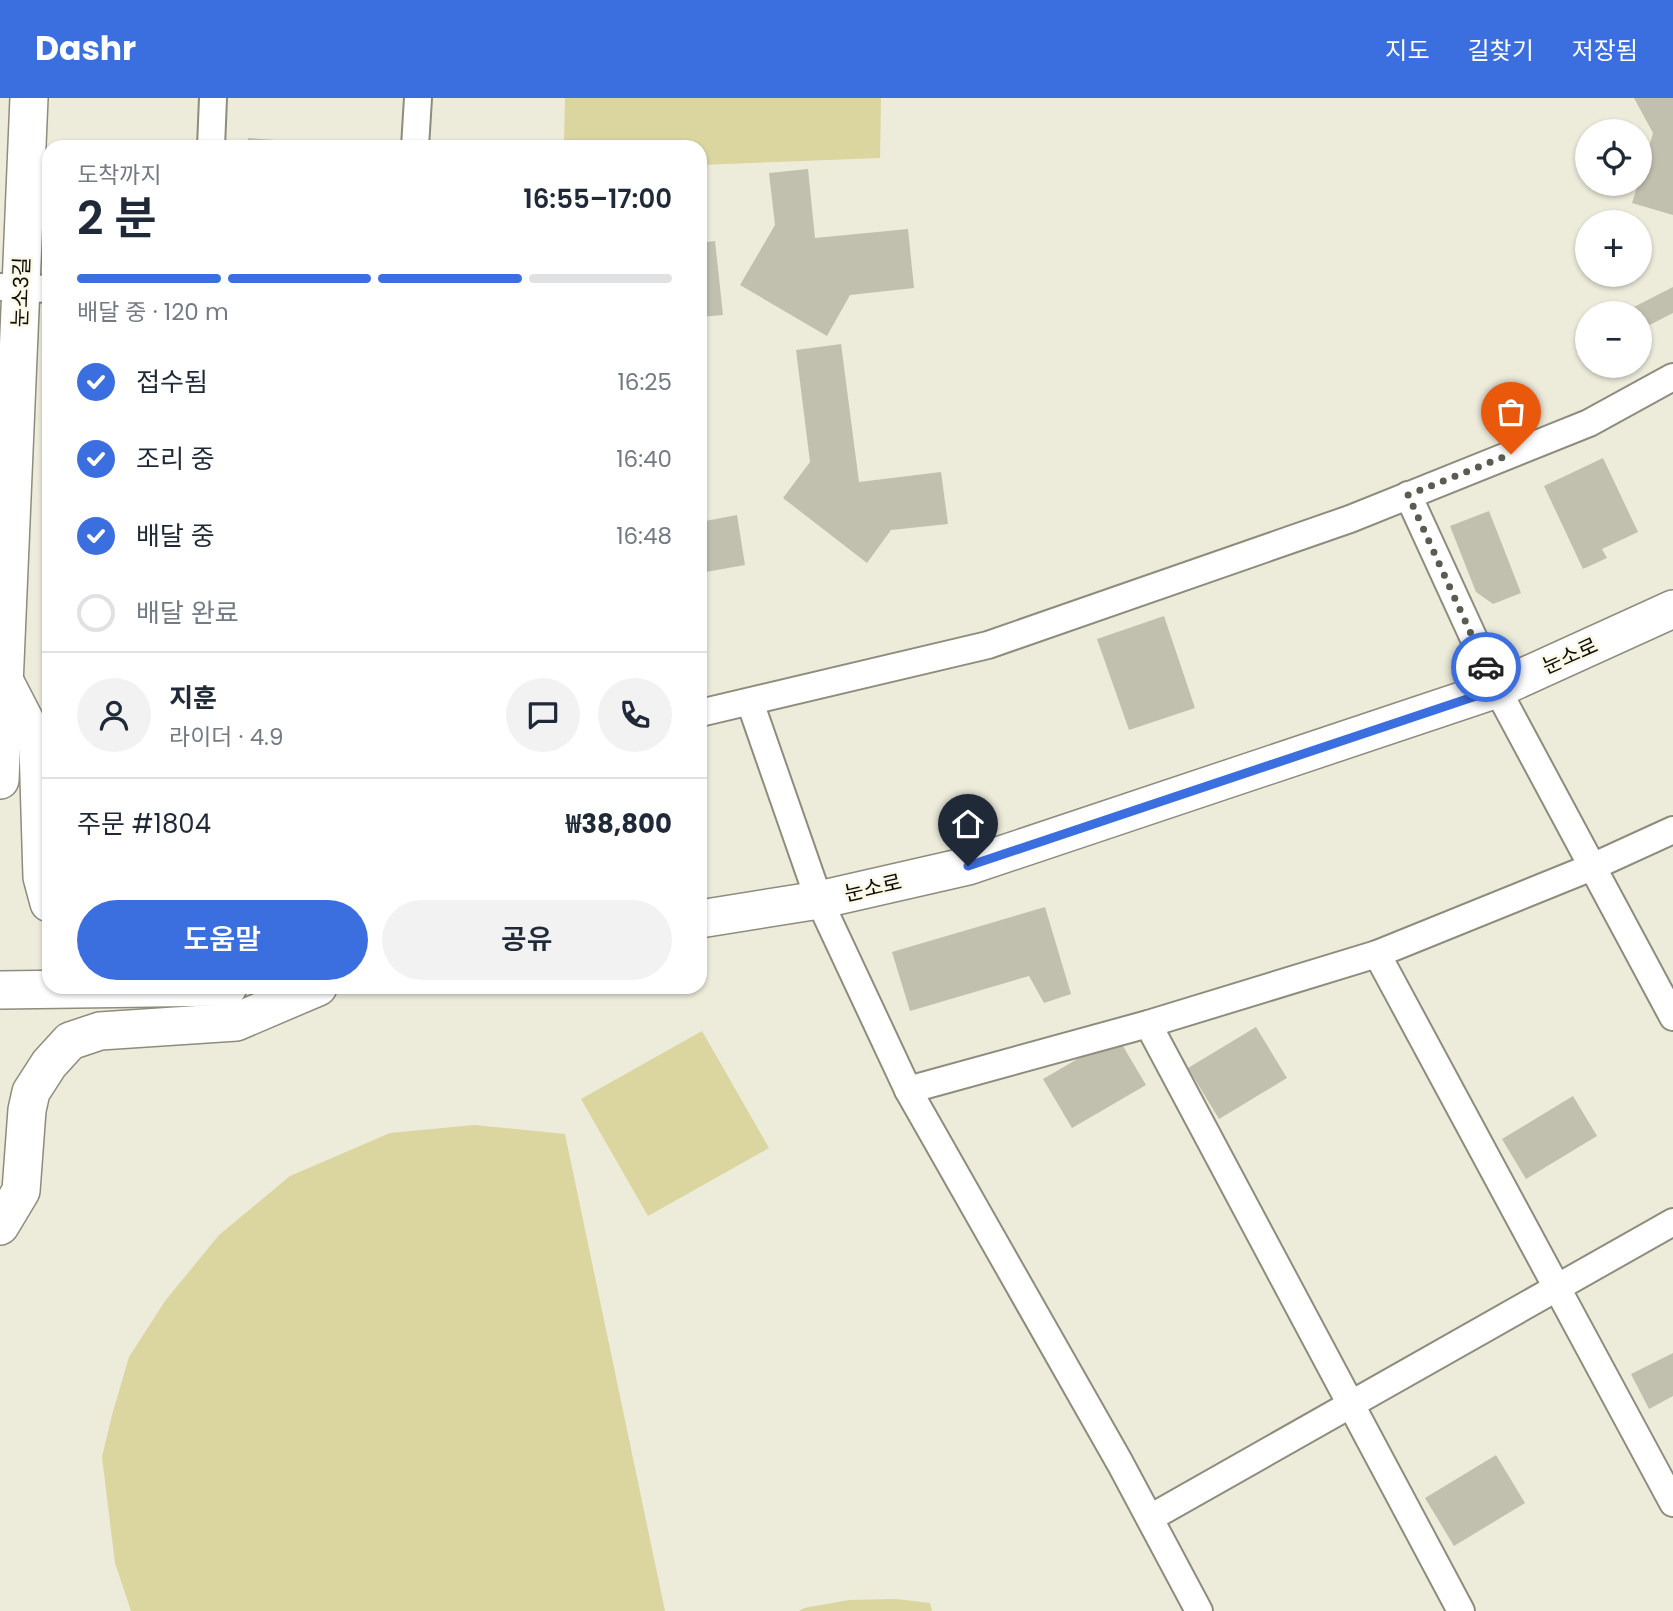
<!DOCTYPE html>
<html lang="ko">
<head>
<meta charset="utf-8">
<style>
  :root { --surface:#fff; --page:#f2f2f3; --text:#1f2937; --muted:#747a83; --line:#e0e1e3; --accent:#3b6fdf }
  body { margin:0; font-family:Poppins,"Noto Sans KR",sans-serif; background:var(--page); color:var(--text); height:100vh; display:flex; flex-direction:column; font-size:26px; white-space:nowrap }
  * { box-sizing:border-box; margin:0 }
  p { font-size:23px; color:var(--muted) }
  .icon { flex:none; width:38px; height:38px; fill:none; stroke:currentColor; stroke-width:2; stroke-linecap:round; stroke-linejoin:round }
  .map { position:relative; flex:1; overflow:hidden }
  .sheet { position:absolute; left:42px; top:42px; width:665px; height:854px; display:flex; flex-direction:column; background:var(--surface); border-radius:21px; box-shadow:0 2px 5px #0004 }
  .sheet>* { flex:none }
  .controls { position:absolute; left:1575px; top:21px; display:grid; gap:14px }
  .controls a { display:grid; place-items:center; width:77px; height:77px; border-radius:50%; background:var(--surface); box-shadow:0 2px 5px #0004; font-size:35px }
  .pin { position:absolute; display:grid; place-items:center; width:60px; height:60px; color:#fff; margin:-72px -30px; border-radius:50% 50% 50% 0; rotate:-45deg; box-shadow:0 0 7px #0007 }
  .pin .icon { rotate:45deg }
  .courier { position:absolute; display:grid; place-items:center; width:70px; height:70px; margin:-35px; border:5px solid #3b6fdf; border-radius:50%; background:#fff; color:#222; box-shadow:0 2px 9px #0007 }
  .summary em { font-style:normal; font-weight:600 }
  .summary div { display:flex; flex-direction:column-reverse }
  .summary { display:flex; align-items:center; justify-content:space-between; height:119px; padding:0 35px }
  h1 { font-size:46px; font-weight:600; line-height:52px }
  .bar { display:grid; grid-template-columns:repeat(4,1fr); gap:10px 7px; align-content:center; height:84px; padding:0 35px }
  .bar i { height:9px; border-radius:5px; background:var(--line) }
  .bar .active { background:var(--accent) }
  .bar p { grid-column:span 4 }
  .line { display:flex; align-items:center; gap:18px; padding:0 35px; border-top:2px solid var(--line) }
  .line div { flex:1 }
  .round { display:grid; place-items:center; flex:none; width:74px; height:74px; border-radius:37px; background:var(--page) }
  ol { padding:0 35px; list-style:none }
  li { display:flex; align-items:center; gap:21px; height:77px }
  li p { margin-inline-start:auto }
  li .icon { padding:7px; border-radius:50%; background:var(--accent); color:#fff; stroke-width:4 }
  li:last-child { color:var(--muted) }
  li i { width:38px; height:38px; border:4px solid var(--line); border-radius:50% }
  .primary-button { display:flex; gap:14px; margin-top:auto; padding:14px 35px }
  .primary-button a { flex:1; height:80px; border-radius:42px; background:var(--accent); color:#fff; font-size:28px; font-weight:600; line-height:80px; text-align:center }
  .primary-button a+a { background:var(--page); color:var(--text) }
  header { display:flex; align-items:center; gap:42px; box-sizing:border-box; height:98px; padding:0 35px; background:var(--accent); color:#fff }
  header strong { font-size:33px }
  nav { display:flex; gap:38px; margin-inline-start:auto; font-size:24px }
  .map>svg:first-child { display:block }
  .green { fill:#dbd5a0 }
  .building { fill:#c1c0af }
  .lines { fill:none; stroke-linecap:round; stroke-linejoin:round }
  .street-casing { stroke:#8e8c7d; stroke-width:30 }
  .secondary-casing { stroke:#8e8c7d; stroke-width:40 }
  .street { stroke:#fff; stroke-width:26 }
  .secondary { stroke:#fff; stroke-width:37 }
  .done { stroke:#5b5b51; stroke-width:7; stroke-dasharray:0 12.6 }
  .route { stroke:#3b6fdf; stroke-width:9 }
  .labels { text-anchor:middle; stroke-width:5; stroke-linejoin:round; paint-order:stroke }
  .street-label { font-size:21px; fill:#0d0d07; stroke:#faf9e7 }
</style>
</head>
<body>
<header>
<strong>Dashr</strong>
<nav><a>지도</a><a>길찾기</a><a>저장됨</a></nav>
</header>
<div class="map">
<svg width="1673" height="1513" viewBox="0 0 1673 1513">
  <rect width="100%" height="100%" fill="#edebda"/>
  <g class="green">
    <path d="M565 0H881L880 60 700 67V49H564Z"/>
    <path d="M702 933 769 1050 648 1118 581 1001Z"/>
    <path d="M474 1027 565 1036 665 1513H131L115 1465 102 1359 112 1317 129 1259 165 1203 219 1137 290 1078 390 1035Z"/>
    <path d="M896 1501 930 1505 932 1513H799L804 1510 849 1502Z"/>
  </g>
  <g class="building">
    <path d="M1634 0H1673V117L1632 105 1638 86H1640V79L1653 35Z"/>
    <path d="M248 40 304 44V49H247Z"/>
    <path d="M808 71 815 140 908 131 914 190 850 197 827 238 740 187 775 127 769 75Z"/>
    <path d="M715 143 723 217 700 219V145Z"/>
    <path d="M1673 189V215L1640 232V215H1627L1626 213Z"/>
    <path d="M841 246 859 384 941 374 948 426 891 432 867 465 783 400 810 364 796 252Z"/>
    <path d="M1603 360 1638 434 1602 451 1607 460 1583 471 1544 388Z"/>
    <path d="M1489 413 1521 495 1493 506 1476 494 1450 428Z"/>
    <path d="M737 417 745 467 700 475V424Z"/>
    <path d="M1164 518 1195 610 1129 632 1097 541Z"/>
    <path d="M1045 809 1071 896 1044 905 1029 878 910 913 892 854Z"/>
    <path d="M1256 929 1287 980 1219 1021 1188 970Z"/>
    <path d="M1117 938 1146 987 1072 1030 1043 981Z"/>
    <path d="M1573 998 1597 1038 1526 1081 1502 1041Z"/>
    <path d="M1673 1255V1298L1649 1311 1631 1276Z"/>
    <path d="M1496 1357 1525 1405 1454 1448 1425 1400Z"/>
  </g>
  <g class="lines">
    <g class="street-casing">
      <g id="street">
        <path d="M211 49 213 0"/>
        <path d="M415 49 418 0"/>
        <path d="M0 189 49 191"/>
        <path d="M1408 397 1497 591 1673 919"/>
        <path d="M750 604 819 802 908 992 1120 1365 1199 1513"/>
        <path d="M700 615 988 547 1350 421 1589 325 1673 279"/>
        <path d="M1377 856 1673 1405"/>
        <path d="M1148 926 1461 1513"/>
        <path d="M908 992 1148 926 1377 856 1592 769 1673 732"/>
        <path d="M1150 1420 1673 1124"/>
      </g>
    </g>
    <g class="secondary-casing">
      <g id="secondary">
        <path d="M5 584 38 648 42 779 49 805"/>
        <path d="M0 682 29 0"/>
        <path d="M700 821 819 802 968 768 1497 591 1673 511"/>
        <path d="M0 892 228 889"/>
        <path d="M0 1128 21 1093 27 1012 31 994 49 966 70 943 100 933 236 924 318 889"/>
      </g>
    </g>
    <use href="#street" class="street"/>
    <use href="#secondary" class="secondary"/>
  </g>
  <g class="lines">
    <path class="done" d="M1486 569 1408 397 1511 356"/>
    <path class="route" d="M968 768 1497 591 1486 569"/>
  </g>
  <g class="labels">
    <g class="street-label">
      <text transform="translate(21 194) rotate(-88)" y="7">눈소3길</text>
      <text transform="translate(1570 558) rotate(-24)" y="7">눈소로</text>
      <text transform="translate(873 790) rotate(-13)" y="7">눈소로</text>
    </g>
  </g>
</svg>
<div class="controls">
<a><svg class="icon" aria-label="locate" viewBox="0 0 24 24"><circle cx="12" cy="12" r="6"/><path d="M12 2v4M12 18v4M2 12h4M18 12h4"/></svg></a>
<a>+</a>
<a>−</a>
</div>
<div class="pin" style="left:1511px;top:356px;background:#ea580c"><svg class="icon" aria-label="bag" viewBox="0 0 24 24"><path d="M5 8h14l-1 12H6zM9 8a3 3 0 0 1 6 0"/></svg></div>
<div class="pin" style="left:968px;top:768px;background:#1f2937"><svg class="icon" aria-label="home" viewBox="0 0 24 24"><path d="M3 11l9-7 9 7M6 9v11h12V9"/></svg></div>
<div class="courier" style="left:1486px;top:569px"><svg class="icon" aria-label="car" viewBox="0 0 24 24"><path d="M5 17H2v-5l4-1 3-4h7l3 4 3 1v5h-3M9 17h6M6 11h13"/><circle cx="7" cy="17" r="2"/><circle cx="17" cy="17" r="2"/></svg></div>
<section class="sheet">
<div class="summary"><div><h1>2 분</h1><p>도착까지</p></div><em>16:55–17:00</em></div>
<div class="bar"><i class="active"></i><i class="active"></i><i class="active"></i><i></i><p>배달 중 · 120 m</p></div>
<ol>
<li><svg class="icon" aria-label="check" viewBox="0 0 24 24"><path d="M5 12l5 5 9-10"/></svg>접수됨<p>16:25</p></li>
<li><svg class="icon" aria-label="check" viewBox="0 0 24 24"><path d="M5 12l5 5 9-10"/></svg>조리 중<p>16:40</p></li>
<li><svg class="icon" aria-label="check" viewBox="0 0 24 24"><path d="M5 12l5 5 9-10"/></svg>배달 중<p>16:48</p></li>
<li><i></i>배달 완료</li>
</ol>
<div class="line" style="height:126px"><a class="round"><svg class="icon" aria-label="person" viewBox="0 0 24 24"><circle cx="12" cy="8" r="4"/><path d="M4 21q1-7 8-7t8 7"/></svg></a><div><b>지훈</b><p>라이더 · 4.9</p></div><a class="round"><svg class="icon" aria-label="chat" viewBox="0 0 24 24"><path d="M4 5h16v11H9l-5 4z"/></svg></a><a class="round"><svg class="icon" aria-label="phone" viewBox="0 0 24 24"><path d="M5 4h4l2 5-3 2q2 4 5 5l2-3 5 2v4C11 20 4 13 5 4z"/></svg></a></div>
<div class="line" style="height:91px"><div>주문 #1804</div><b>₩38,800</b></div>
<div class="primary-button"><a>도움말</a><a>공유</a></div>
</section>
</div>
</body>
</html>
